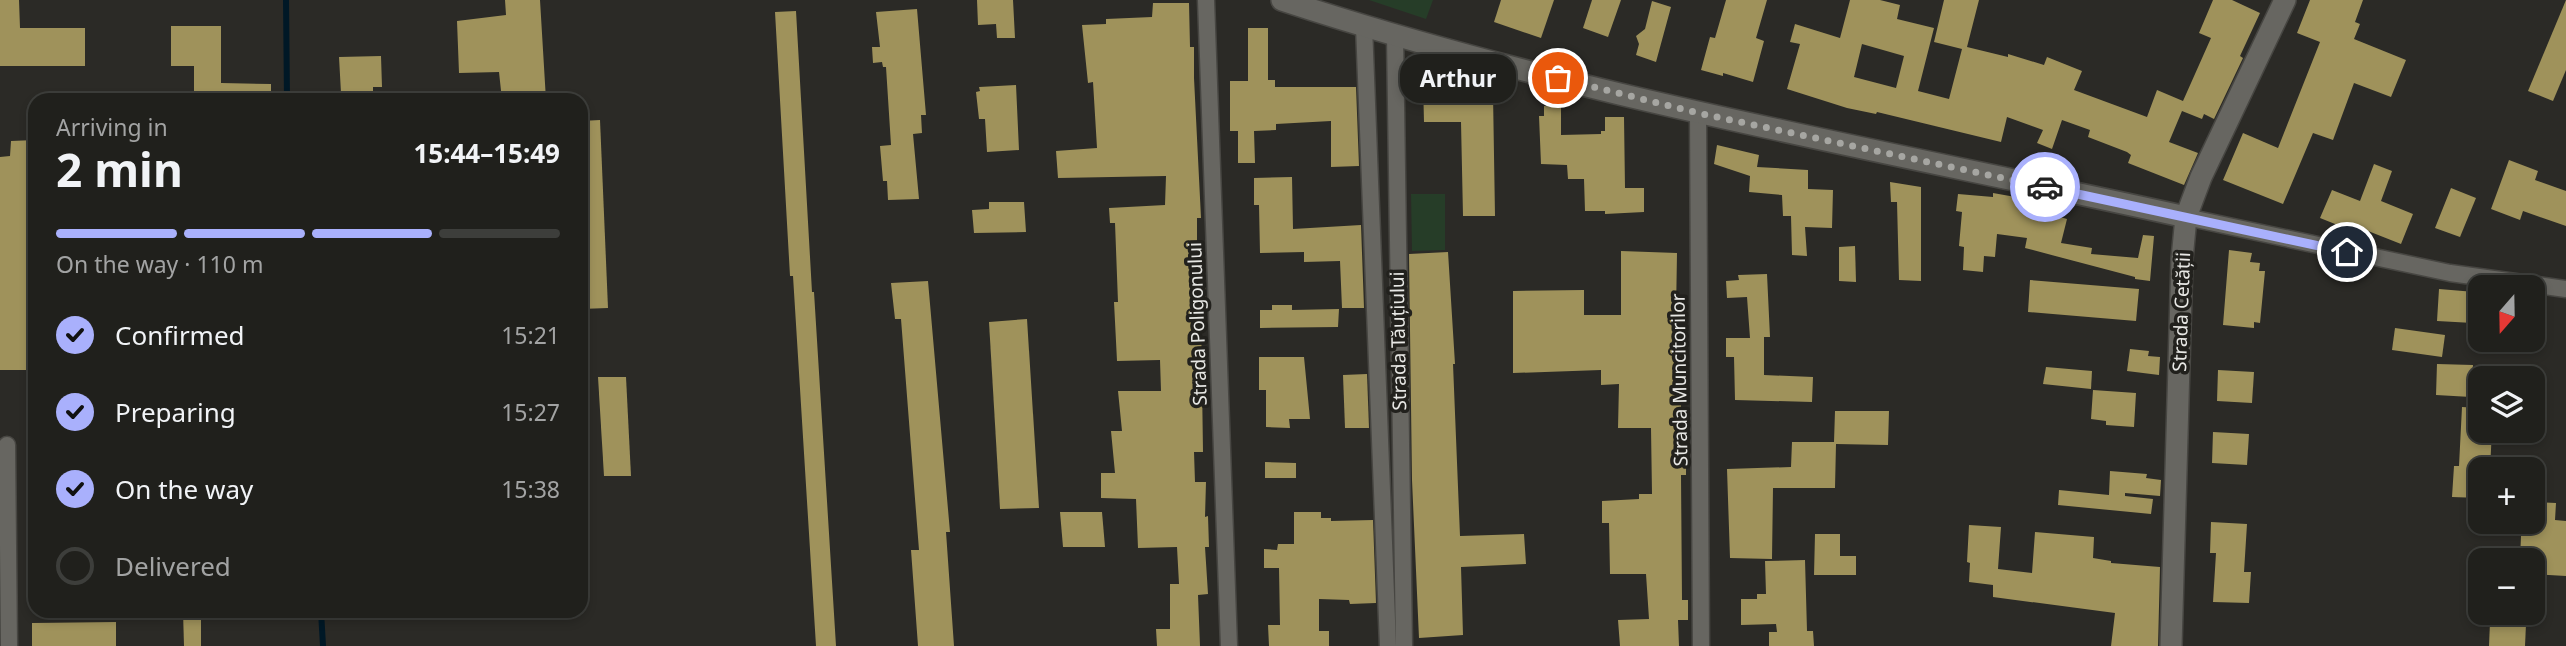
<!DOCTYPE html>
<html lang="en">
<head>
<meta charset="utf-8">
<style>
  :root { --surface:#20201c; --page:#282825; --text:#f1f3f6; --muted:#a2a3a3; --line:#3d3e3b; --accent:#a9b0fc }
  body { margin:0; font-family:"Noto Sans",sans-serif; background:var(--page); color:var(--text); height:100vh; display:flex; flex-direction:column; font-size:26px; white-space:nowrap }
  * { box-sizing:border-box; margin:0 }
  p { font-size:23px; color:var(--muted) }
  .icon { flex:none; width:38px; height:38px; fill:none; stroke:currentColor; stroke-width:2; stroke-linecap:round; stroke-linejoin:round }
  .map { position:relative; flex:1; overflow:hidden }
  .side { position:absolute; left:28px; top:93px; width:560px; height:525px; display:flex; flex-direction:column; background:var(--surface); border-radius:21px; box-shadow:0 4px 10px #0003,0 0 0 2px var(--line) }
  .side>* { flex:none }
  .needle { width:46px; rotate:200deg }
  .buttons { position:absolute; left:2468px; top:275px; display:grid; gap:14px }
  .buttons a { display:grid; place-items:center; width:77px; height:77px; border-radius:14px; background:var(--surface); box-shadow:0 4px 10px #0003,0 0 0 2px var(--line); font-size:35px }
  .pin { position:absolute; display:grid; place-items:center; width:60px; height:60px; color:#fff; margin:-30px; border:4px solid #fff; border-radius:50%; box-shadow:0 2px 7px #0007 }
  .courier { position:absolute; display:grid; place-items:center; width:70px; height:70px; margin:-35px; border:5px solid #a9b0fc; border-radius:50%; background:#fff; color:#222; box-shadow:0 2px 9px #0007 }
  .bubble { position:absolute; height:49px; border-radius:21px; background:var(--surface); box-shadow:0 4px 10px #0003,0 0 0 2px var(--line); font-size:23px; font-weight:700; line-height:49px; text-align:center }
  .head em { font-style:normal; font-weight:700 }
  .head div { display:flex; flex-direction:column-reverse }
  .head { display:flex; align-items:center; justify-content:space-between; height:119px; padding:0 28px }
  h1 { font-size:46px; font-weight:700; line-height:52px }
  .bar { display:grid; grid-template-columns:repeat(4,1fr); gap:10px 7px; align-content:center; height:84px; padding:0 28px }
  .bar i { height:9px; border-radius:5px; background:var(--line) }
  .bar .active { background:var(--accent) }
  .bar p { grid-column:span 4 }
  ol { padding:0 28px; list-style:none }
  li { display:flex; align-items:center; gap:21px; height:77px }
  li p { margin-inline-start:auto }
  li .icon { padding:7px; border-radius:50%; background:var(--accent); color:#111; stroke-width:4 }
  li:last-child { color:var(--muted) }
  li i { width:38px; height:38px; border:4px solid var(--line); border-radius:50% }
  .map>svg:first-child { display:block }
  .green { fill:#263d28 }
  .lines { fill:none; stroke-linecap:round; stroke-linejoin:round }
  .stream { stroke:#001826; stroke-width:6 }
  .building { fill:#9f925b; fill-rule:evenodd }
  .street-casing { stroke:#474642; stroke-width:19 }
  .secondary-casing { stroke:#474642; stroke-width:24 }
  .street { stroke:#676661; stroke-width:16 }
  .secondary { stroke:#676661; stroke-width:21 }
  .done { stroke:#a6a6a2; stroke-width:7; stroke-dasharray:0 12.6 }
  .route { stroke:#a9b0fc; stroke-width:9 }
  .labels { text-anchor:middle; stroke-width:7; stroke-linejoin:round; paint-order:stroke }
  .street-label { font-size:19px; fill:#e8e8e5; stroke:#22211d }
</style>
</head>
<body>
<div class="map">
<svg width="2566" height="646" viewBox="0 0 2566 646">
  <rect width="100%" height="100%" fill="#2b2a26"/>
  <g class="green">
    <path d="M1369 0H1433L1426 19Z"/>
    <path d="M1411 194H1445V250L1412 251Z"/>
  </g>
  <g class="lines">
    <g class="stream">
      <path d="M286 0 287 100"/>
      <path d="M321 611 323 646"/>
    </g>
  </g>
  <g class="building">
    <path d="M0 0H19L20 28H85V66H0Z"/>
    <path d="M505 0H540L546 100H502L499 72 459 73 457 21 506 15Z"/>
    <path d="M977 0H1013L1015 38H997L996 24 978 25Z"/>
    <path d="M1501 0H1554L1541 38 1494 22Z"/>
    <path d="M1592 0H1621L1608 37 1583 28Z"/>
    <path d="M1726 0H1767L1756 38 1764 41 1753 82 1723 73V76L1701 70 1710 37 1715 38Z"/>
    <path d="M1850 0H1880L1900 5 1897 19 1934 28 1918 91 1949 99 1962 49 1934 42 1944 0H1979L1967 47 2008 57V54L2044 65 2047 57 2082 71 2074 90 2147 117 2157 90 2183 101 2211 38 2199 33 2213 0H2232L2260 13 2240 56 2243 58 2214 119 2204 114 2202 119 2182 111 2169 142 2198 153 2184 185 2128 163 2131 155 2127 152 2088 137 2090 130 2062 120 2052 149 2037 143 2043 130 2007 117 2001 142 1877 112 1876 114 1847 108 1787 89 1800 44 1790 42 1795 24 1840 38ZM1862 44 1904 56 1896 88 1854 77Z"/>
    <path d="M2310 0H2363L2355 22 2360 24 2354 39 2406 60 2391 97 2354 83 2333 140 2313 133 2283 204 2223 180 2243 133 2278 148 2320 42 2297 33Z"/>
    <path d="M2566 0V70L2553 101 2528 91Z"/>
    <path d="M1652 1 1671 7 1656 62 1636 55 1639 44 1636 36 1645 29Z"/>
    <path d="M1153 3H1189L1190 47H1194V78L1201 218H1197V283H1205L1206 314H1201L1203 452H1194L1195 482H1206L1205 517 1208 516 1209 547H1205L1208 594 1198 595 1200 646H1157L1156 629H1170V584H1179L1177 547 1138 548 1136 499 1101 498V473H1115L1111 431H1122L1118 391H1161L1160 360 1117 361 1114 302H1118L1115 223H1110L1109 208 1165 205 1166 176 1058 178 1056 151 1097 148 1093 82 1088 83 1082 25 1106 24V19L1152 17Z"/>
    <path d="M917 9 926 115H921L922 133 913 134 919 199 888 200 887 181H883L880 146 891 145 886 67H883L882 62 873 63 872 47H880L876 12Z"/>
    <path d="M796 11 812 292H814L836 646H816L793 276H790L775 12Z"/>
    <path d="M171 26H221V83L271 84V100H194V66H171Z"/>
    <path d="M1248 28H1268V80H1275V87H1356L1359 166 1331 167V121L1276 124V130L1254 131 1255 163H1238V131H1230V81H1248Z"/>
    <path d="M381 56 382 87H373V98H347L346 94 341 93 339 57Z"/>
    <path d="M1423 82H1446V95L1493 94 1495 216H1463L1461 122H1424Z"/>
    <path d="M1016 85 1019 150 987 152 985 119H979L976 92 980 91 979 87Z"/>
    <path d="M1544 106 1561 107V135L1601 134V131H1605V117H1624L1625 188H1644V212L1605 214V211H1585L1584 179H1568L1567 165 1541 164 1539 116H1544Z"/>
    <path d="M600 120 608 308 581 309V121Z"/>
    <path d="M35 140V370H0V157L10 156 11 141Z"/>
    <path d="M1717 145 1759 155 1757 167 1808 170V189L1833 190 1832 228 1805 227 1807 256 1792 255 1791 216H1783L1782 195 1749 192 1750 176 1714 164Z"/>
    <path d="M2509 160 2538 171 2535 180 2566 191V226L2523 211 2520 220 2491 209Z"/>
    <path d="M2374 164 2392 171 2381 201 2413 214 2401 244 2368 231V233L2341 223 2340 226 2320 218 2332 190 2360 201Z"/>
    <path d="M1292 177 1293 229 1361 225 1364 308H1342L1340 261 1304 262V252L1260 253 1259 205H1254V178Z"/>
    <path d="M1890 182 1921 187V281L1899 280 1897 202H1891Z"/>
    <path d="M2451 188 2476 198 2460 237 2435 228Z"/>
    <path d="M1993 193 2021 198 2020 205 2067 219 2061 243 2092 248 2091 254 2138 258 2143 235 2154 236 2150 281 2135 279V277L2025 248 2027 238 1997 234 1995 257 1984 256 1983 272 1963 270 1964 247 1959 246 1962 212 1956 211 1958 194 1993 197Z"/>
    <path d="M989 202H1024L1026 232 974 233 972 210 989 209Z"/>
    <path d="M1855 246 1856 282 1839 281V247Z"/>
    <path d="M2229 250 2252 253 2250 262 2260 263 2259 271H2265L2260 323 2254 322V328L2223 325Z"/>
    <path d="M1621 251 1677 253 1676 314H1680L1681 410H1685L1684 457H1686V475H1681L1682 600H1688V620H1678L1679 646H1620L1618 620 1649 619 1646 574H1610L1609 523H1602V501L1639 499V494H1652L1651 428H1618L1619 384 1601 385V370L1513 373V291L1584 290V315H1621Z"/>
    <path d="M1448 252 1455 364H1453L1460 536 1524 534 1526 564 1461 567 1463 635 1419 638 1412 480 1409 254Z"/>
    <path d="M1767 274 1770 337H1764V375L1813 377 1812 402 1735 400 1734 357H1726V338H1750L1747 297 1727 298 1726 281 1739 280 1738 275Z"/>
    <path d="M2030 280 2139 289 2136 321 2028 312Z"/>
    <path d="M928 281 950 532H946L954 646H918L911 550H919L901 319H895L891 283Z"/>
    <path d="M2439 289 2475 292 2473 323 2437 321Z"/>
    <path d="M1272 305H1292V310L1339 309 1338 327 1260 328V310H1272Z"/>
    <path d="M1027 319 1039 508 1000 509 989 322Z"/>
    <path d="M2395 328 2445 335 2442 357 2392 350Z"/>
    <path d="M2130 349 2149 351 2148 356 2160 357 2159 375 2127 371Z"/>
    <path d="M1259 357H1304L1310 419H1289L1290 428 1266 427V390H1259Z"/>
    <path d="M2437 364 2473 365 2471 397 2436 395Z"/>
    <path d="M2046 367 2092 371 2091 389 2043 384Z"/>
    <path d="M2218 370 2254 372 2252 403 2217 401Z"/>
    <path d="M1367 374 1369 428H1345L1343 375Z"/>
    <path d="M598 377H626L631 476H604Z"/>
    <path d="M2093 390 2136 393 2134 427 2106 425V421L2091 419Z"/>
    <path d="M2462 407 2480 408V430H2492L2490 469H2480V498L2452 497 2454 466H2459Z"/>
    <path d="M1835 411H1889L1888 445 1836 444 1835 488H1773L1772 559 1730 558 1727 469 1791 467 1792 442H1834Z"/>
    <path d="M2213 432 2249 434 2247 465 2212 463Z"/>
    <path d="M1265 462 1296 463V478H1265Z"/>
    <path d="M2110 471 2147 474 2146 478 2161 480 2160 496 2125 493V496L2153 499 2151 514 2058 505 2059 490 2109 495Z"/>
    <path d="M2532 502 2556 503 2555 520 2566 521V576L2532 574V560H2520L2521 536H2524L2525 522H2532Z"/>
    <path d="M1060 512H1102L1105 547H1063Z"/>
    <path d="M1294 512H1321V518H1331V521L1373 520 1376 603 1350 604 1349 600 1319 599V631H1329V646H1269L1268 625H1280L1279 568H1264V549L1277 550 1278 544H1294Z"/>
    <path d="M2211 522 2247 524 2244 572H2251L2249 603 2213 602 2216 553H2210Z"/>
    <path d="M1969 525 2001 527 1998 569 2032 573 2035 532 2094 537 2093 558 2111 561V563L2160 567 2158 646H2111L2115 613 1993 597V585L1969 582 1970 563 1967 562Z"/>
    <path d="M1815 534H1840V556H1856V575H1814Z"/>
    <path d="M1805 560 1807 631H1813L1814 646H1769V632H1777L1776 624 1741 625V599H1757V594H1766L1765 561Z"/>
    <path d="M183 611H201V646H184Z"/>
    <path d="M116 622V646H32V623Z"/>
    <path d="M2490 622 2526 624 2525 646H2489Z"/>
  </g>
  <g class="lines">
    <g class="street-casing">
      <g id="street">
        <path d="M1206 0 1229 646"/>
        <path d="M1364 26 1388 646"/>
        <path d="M1395 36 1404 646"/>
        <path d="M1698 113 1701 646"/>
        <path d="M2186 217 2450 273 2566 289"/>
        <path d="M7 445 9 646"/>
      </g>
    </g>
    <g class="secondary-casing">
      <g id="secondary">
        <path d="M1282 0C1577 97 1884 150 2186 217"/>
        <path d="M2171 646 2182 259 2186 217 2201 177 2285 0"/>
      </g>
    </g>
    <use href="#street" class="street"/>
    <use href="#secondary" class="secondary"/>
  </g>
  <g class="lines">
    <path class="done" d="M1558 78 1698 113 2045 187"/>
    <path class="route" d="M2045 187 2347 252"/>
  </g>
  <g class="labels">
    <g class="street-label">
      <text transform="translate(2181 312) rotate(-88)" y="7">Strada Cetății</text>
      <text transform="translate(1197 324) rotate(-92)" y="7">Strada Poligonului</text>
      <text transform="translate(1398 341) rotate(-91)" y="7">Strada Tăuțiului</text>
      <text transform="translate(1679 380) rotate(-91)" y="7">Strada Muncitorilor</text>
    </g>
  </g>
</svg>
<div class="buttons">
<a><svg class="needle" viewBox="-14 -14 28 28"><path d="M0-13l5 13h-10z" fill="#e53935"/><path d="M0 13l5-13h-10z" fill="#a2a3a3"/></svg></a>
<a><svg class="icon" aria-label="layers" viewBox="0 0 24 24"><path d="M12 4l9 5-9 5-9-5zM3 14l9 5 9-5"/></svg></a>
<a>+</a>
<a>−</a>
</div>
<div class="pin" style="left:1558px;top:78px;background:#ea580c"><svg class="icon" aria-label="bag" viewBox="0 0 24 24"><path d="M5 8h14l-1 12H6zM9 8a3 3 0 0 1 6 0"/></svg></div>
<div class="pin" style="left:2347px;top:252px;background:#1f2937"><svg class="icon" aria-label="home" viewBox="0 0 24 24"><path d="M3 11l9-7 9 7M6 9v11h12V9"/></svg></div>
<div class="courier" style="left:2045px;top:187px"><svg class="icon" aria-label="car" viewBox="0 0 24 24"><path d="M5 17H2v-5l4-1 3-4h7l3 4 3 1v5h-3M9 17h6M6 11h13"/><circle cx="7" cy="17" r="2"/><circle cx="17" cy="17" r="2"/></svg></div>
<div class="bubble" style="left:1400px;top:54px;width:116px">Arthur</div>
<section class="side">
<div class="head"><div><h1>2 min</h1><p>Arriving in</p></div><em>15:44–15:49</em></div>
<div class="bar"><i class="active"></i><i class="active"></i><i class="active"></i><i></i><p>On the way · 110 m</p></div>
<ol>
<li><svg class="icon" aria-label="check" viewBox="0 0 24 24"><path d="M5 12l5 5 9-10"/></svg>Confirmed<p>15:21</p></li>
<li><svg class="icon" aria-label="check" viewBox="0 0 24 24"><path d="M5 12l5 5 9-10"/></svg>Preparing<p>15:27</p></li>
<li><svg class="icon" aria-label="check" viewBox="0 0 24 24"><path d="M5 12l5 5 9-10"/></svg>On the way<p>15:38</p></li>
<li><i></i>Delivered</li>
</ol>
</section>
</div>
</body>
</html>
